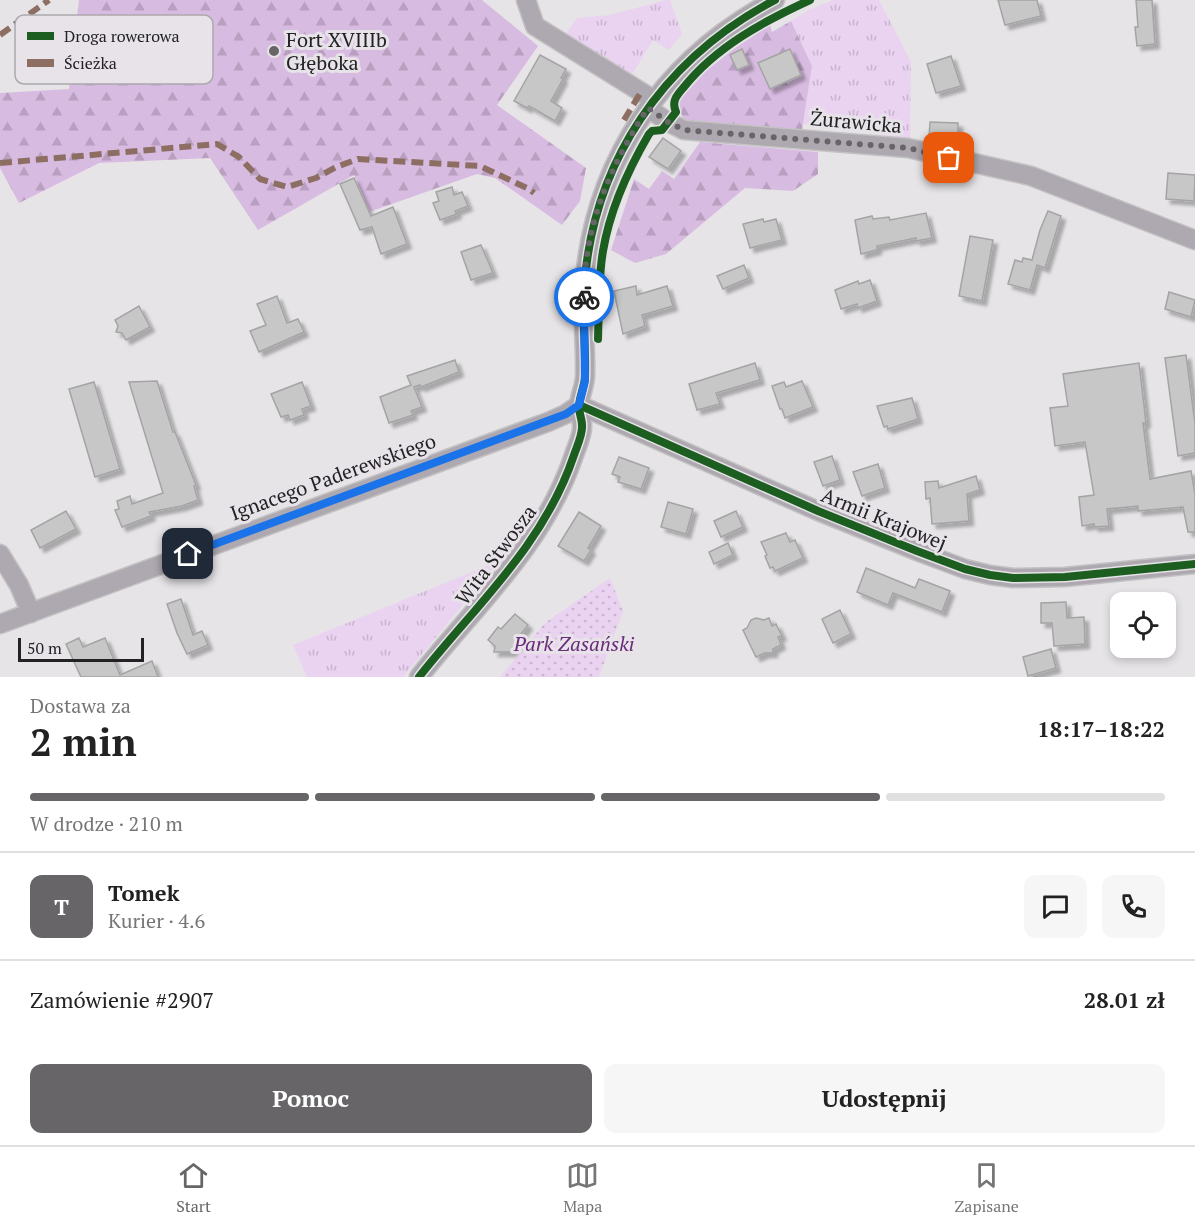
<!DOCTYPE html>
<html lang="pl">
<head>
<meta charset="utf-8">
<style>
  :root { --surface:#fff; --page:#f6f6f6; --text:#222; --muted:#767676; --line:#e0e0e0; --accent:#676568 }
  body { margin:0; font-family:"PT Serif",serif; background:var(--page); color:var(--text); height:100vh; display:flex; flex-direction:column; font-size:22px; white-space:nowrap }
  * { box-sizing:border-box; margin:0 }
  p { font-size:20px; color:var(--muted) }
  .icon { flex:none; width:33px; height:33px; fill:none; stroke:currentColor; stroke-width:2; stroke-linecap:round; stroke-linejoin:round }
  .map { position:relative; height:677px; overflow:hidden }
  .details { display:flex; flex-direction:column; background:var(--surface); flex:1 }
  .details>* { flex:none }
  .fabs { position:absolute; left:1110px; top:592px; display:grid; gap:12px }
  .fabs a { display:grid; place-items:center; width:66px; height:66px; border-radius:12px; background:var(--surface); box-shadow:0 3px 9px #0003; font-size:30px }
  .scale { position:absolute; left:18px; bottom:15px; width:126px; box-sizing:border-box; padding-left:6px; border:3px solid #222123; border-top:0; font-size:16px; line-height:21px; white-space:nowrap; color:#222123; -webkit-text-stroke:4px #e7e3e8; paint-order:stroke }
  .pin { position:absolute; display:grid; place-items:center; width:51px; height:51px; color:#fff; margin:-26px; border-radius:12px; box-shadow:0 3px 9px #0006 }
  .courier { position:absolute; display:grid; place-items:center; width:60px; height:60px; margin:-30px; border:4px solid #1a73e8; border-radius:50%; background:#fff; color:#222; box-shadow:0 2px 8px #0007 }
  .head em { font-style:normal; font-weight:700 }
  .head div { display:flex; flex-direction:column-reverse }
  .head { display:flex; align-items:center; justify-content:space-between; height:102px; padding:0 30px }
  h1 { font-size:39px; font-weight:700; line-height:45px }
  .bar { display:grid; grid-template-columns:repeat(4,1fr); gap:9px 6px; align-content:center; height:72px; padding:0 30px }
  .bar i { height:8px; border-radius:4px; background:var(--line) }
  .bar .selected { background:var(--accent) }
  .bar p { grid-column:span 4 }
  .line { display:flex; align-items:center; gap:15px; padding:0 30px; border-top:2px solid var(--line) }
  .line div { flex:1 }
  .round { display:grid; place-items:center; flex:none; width:63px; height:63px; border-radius:12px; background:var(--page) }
  .button { display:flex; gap:12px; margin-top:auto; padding:12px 30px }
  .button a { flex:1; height:69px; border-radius:12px; background:var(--accent); color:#fff; font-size:24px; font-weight:700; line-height:69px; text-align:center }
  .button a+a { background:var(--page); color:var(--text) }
  .dock { display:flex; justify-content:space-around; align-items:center; height:84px; border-top:2px solid var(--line); background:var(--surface); font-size:16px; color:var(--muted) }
  .dock a { display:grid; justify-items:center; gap:3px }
  .dock .selected { color:var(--accent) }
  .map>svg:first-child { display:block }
  .grass { fill:url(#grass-tufts) }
  .forest { fill:url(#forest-firs) }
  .park { fill:url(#park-dots) }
  .building { fill:#c7c7c8; stroke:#a4a4a4; stroke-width:1.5; filter:url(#shadow) }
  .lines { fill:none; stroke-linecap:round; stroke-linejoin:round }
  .minor-casing { stroke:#c3c2c3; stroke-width:21 }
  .minor { stroke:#aea8b0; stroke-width:18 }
  .quiet { stroke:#8d6e63; stroke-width:6; stroke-dasharray:12 6; stroke-linecap:butt }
  .cycleway-casing { stroke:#e7e3e8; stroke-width:11 }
  .cycleway { stroke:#1b5e20; stroke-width:8 }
  .done { stroke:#676568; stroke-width:6; stroke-dasharray:0 10.8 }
  .route { stroke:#1a73e8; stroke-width:8 }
  .poi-dot { fill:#676568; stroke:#e7e3e8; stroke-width:2 }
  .labels { text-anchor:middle; stroke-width:6; stroke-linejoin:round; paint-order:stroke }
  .poi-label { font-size:20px; fill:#222123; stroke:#e7e3e8; text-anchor:start }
  .street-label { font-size:20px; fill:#222123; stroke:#e7e3e8 }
  .park-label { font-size:20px; font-style:italic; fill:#692b7b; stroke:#e7e3e8 }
  .key { fill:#e7e3e8; stroke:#aca9ad; stroke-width:1.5 }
  .key-label { font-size:16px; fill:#222123 }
</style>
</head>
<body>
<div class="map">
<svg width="1195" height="677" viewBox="0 0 1195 677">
  <defs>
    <pattern id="grass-tufts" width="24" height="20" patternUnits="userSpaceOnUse" patternTransform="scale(1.5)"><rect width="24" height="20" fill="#ead2f1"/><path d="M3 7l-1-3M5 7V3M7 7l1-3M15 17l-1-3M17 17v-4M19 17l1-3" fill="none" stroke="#c8b4ce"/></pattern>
    <pattern id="forest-firs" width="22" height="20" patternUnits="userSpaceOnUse" patternTransform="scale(1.5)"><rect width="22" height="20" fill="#d8bbe1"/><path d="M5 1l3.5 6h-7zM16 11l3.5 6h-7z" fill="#b9a0c1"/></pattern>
    <pattern id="park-dots" width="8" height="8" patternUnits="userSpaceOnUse" patternTransform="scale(1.5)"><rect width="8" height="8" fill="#ead2f1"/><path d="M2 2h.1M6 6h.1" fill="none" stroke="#c8b4ce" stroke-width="1.8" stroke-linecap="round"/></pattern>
    <filter id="shadow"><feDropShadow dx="4.5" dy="4.5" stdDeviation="1.5" flood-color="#0004"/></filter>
  </defs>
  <rect width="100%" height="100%" fill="#e6e4e7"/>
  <g class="grass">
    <path d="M666 0H670L682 34 669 50 653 40 633 73 629 74 566 34 577 18 610 15Z"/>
    <path d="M833 0H879L911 62 910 139 856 130 803 124 812 66 791 21 809 10Z"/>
    <path d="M499 561 403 677H307L293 645Z"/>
  </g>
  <g class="forest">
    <path d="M79 0H482L538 46 497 105 586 168 580 201 562 225 495 178 477 174 369 212 354 175 258 230 210 158 99 163 19 203 0 168V93L69 89Z"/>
    <path d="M791 21 812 66 802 130 685 123 677 103 706 71 735 48 770 25 772 32Z"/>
    <path d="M700 142 818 152V174L793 191 745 188 666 254 635 263 611 250 634 179 649 189 662 171 674 179Z"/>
  </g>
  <path class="park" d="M610 578 623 611 599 677H500L545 623Z"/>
  <g class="building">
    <path d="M998 0H1037L1041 16 1005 25Z"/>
    <path d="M1136 0H1152L1155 44 1137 46 1135 27H1138Z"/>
    <path d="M742 49 749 65 737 70 730 55Z"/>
    <path d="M790 49 801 75 770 89 758 63Z"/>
    <path d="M540 55 566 69 561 78 563 79 551 101 562 108 555 121 529 106 527 108 514 101Z"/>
    <path d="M951 56 961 86 936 93 927 64Z"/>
    <path d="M930 122 958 123V139L929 138Z"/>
    <path d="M663 138 681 151 668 169 649 157Z"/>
    <path d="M1168 173 1195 175 1194 201 1166 199Z"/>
    <path d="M354 178 371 216 393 207 407 244 381 254 372 227 360 230 340 184Z"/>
    <path d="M452 187 454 195 462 192 468 206 455 211 457 214 440 220 433 203 439 201 436 192Z"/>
    <path d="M1048 211 1061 216 1045 268 1037 265 1030 290 1008 284 1015 260 1022 262 1023 258 1032 260 1040 230Z"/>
    <path d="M926 213 932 238 916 241V238L877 246V250L861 254 855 220 872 216 873 219 889 217 890 220Z"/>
    <path d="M763 219 764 222 776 219 782 240 750 248 743 224Z"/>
    <path d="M970 236 993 240 982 301 959 296Z"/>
    <path d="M481 245 493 273 471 280 461 252Z"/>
    <path d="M744 265 749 278 723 289 717 276Z"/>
    <path d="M870 280 877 301 858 308 857 304 841 309 835 290 858 281 859 284Z"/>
    <path d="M636 286 637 295 667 286 673 306 642 315 645 326 623 334 614 291Z"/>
    <path d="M1169 292 1195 300 1191 317 1165 309Z"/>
    <path d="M277 296 287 323 298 319 304 332 259 352 250 331 266 325 257 304Z"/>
    <path d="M139 306 150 327 126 340 122 333 116 332 118 326 115 320Z"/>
    <path d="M1186 355 1195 424V453L1178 456 1165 358Z"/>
    <path d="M455 360 459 372 421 387 420 385 414 387 422 407 411 411 413 415 389 423 380 397 411 385 407 376Z"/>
    <path d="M755 363 760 380 716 393 720 404 697 410 689 384Z"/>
    <path d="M1139 363 1146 423H1143L1150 479 1191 471 1195 495V532H1188L1183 507 1138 511V506L1107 509 1109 526 1094 527V524L1082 526 1079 497 1094 495 1085 442 1055 446 1050 408 1068 406 1063 374Z"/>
    <path d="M157 381 173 432H175L196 485 194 486 198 500 182 506 149 512 151 516 122 527 115 510 119 509 117 501 130 496 132 504 163 493 129 382Z"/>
    <path d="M802 381 813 407 785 418 782 409H780L772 386 784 382 786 387Z"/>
    <path d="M94 382 120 469 95 477 69 389Z"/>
    <path d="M302 382 311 406 302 409 304 415 290 420 288 415 281 417 271 394Z"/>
    <path d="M912 398 918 419 888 429 887 426 884 427 877 406Z"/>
    <path d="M832 456 840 480 823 486 814 462Z"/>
    <path d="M619 457 649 468 641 489 618 482 620 477 612 474Z"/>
    <path d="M878 464 885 488 862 496 853 472Z"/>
    <path d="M976 476 980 490 967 494 969 521 932 524 930 498 926 499 925 482 938 481 939 488Z"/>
    <path d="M668 502 693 509 686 534 661 527Z"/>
    <path d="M66 511 76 529 40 548 31 530Z"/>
    <path d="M736 511 743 527 721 537 714 521Z"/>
    <path d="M579 512 601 526 588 548 591 550 584 561 558 546Z"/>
    <path d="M786 533 790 542 795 540 803 558 775 571 773 567 770 568 765 556 767 555 761 542Z"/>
    <path d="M728 543 733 555 714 564 709 552Z"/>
    <path d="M866 568 915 588 919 579 950 591 942 612 893 593 888 605 857 592Z"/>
    <path d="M181 599 193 635 202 631 208 645 187 654 177 633 167 604Z"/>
    <path d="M1066 602 1067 618 1084 617 1085 644 1054 646 1052 623H1041V603Z"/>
    <path d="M840 610 851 634 833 643 822 619Z"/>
    <path d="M515 614 528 625 521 634 524 637 511 652H494L495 646 488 640 498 627 501 629Z"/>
    <path d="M756 618 764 620 769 618 772 626 776 624 782 636 778 637 781 645 773 649V653H765L756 657 743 630 747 628 751 620Z"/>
    <path d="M79 638 83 647 105 638 120 675 152 661 158 677H81L66 644Z"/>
    <path d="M1051 649 1056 668 1028 676 1023 657Z"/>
  </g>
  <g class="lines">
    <g class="minor-casing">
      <g id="minor">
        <path d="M526 0 535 26 654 100"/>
        <path d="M648 108 668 122 684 130 908 148 1031 176 1195 240"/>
        <path d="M579 405 818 511 917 551 965 569 990 575 1013 578 1065 577 1195 564"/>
        <path d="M0 554 19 585 31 613"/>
        <path d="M0 624 548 422 566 414 579 405"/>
        <path d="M419 677C476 605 544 545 574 455 577 446 583 434 582 425 582 419 579 413 579 407 579 397 585 386 585 376 586 347 582 318 584 290 592 162 663 59 775 0"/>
      </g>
    </g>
    <use href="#minor" class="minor"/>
    <g class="quiet">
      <path d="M0 35 49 0"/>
      <path d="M624 120 641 92"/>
      <path d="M0 163 217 144 239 157 260 179 287 187 316 178 336 167 358 159 480 166 529 189 534 193"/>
    </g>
    <g class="cycleway-casing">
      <g id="cycleway">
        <path d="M598 339C599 310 598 280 603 251 610 209 628 170 649 134L652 131 662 130 676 112C671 101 677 95 684 87 716 47 764 21 810 0"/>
        <path d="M579 405 818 511 917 551 965 569 990 575 1013 578 1065 577 1195 564"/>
        <path d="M419 677C476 605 544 545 574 455 577 446 583 434 582 425 582 419 579 413 579 407 579 397 585 386 585 376 586 347 582 318 584 290 592 162 663 59 775 0"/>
      </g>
    </g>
    <use href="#cycleway" class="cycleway"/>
  </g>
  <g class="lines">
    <path class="done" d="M584 297C584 226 610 166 648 108L668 122 684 130 908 148 949 158"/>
    <path class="route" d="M188 554 566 414 579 405 585 381 584 297"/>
  </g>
  <circle class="poi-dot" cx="274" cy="51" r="6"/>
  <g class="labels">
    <g class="poi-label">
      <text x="286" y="47">Fort XVIIIb<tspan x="286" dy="23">Głęboka</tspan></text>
    </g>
    <g class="street-label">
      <text transform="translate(856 122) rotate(5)" y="7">Żurawicka</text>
      <text transform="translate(333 477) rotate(-20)" y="7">Ignacego Paderewskiego</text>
      <text transform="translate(884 519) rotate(22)" y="7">Armii Krajowej</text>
      <text transform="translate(496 555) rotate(-53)" y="7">Wita Stwosza</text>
    </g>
    <g class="park-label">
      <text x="574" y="651">Park Zasański</text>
    </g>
  </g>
  <rect x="15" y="15" width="198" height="69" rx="9" class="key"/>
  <rect x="27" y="32" width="27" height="8" fill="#1b5e20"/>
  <rect x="27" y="59" width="27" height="8" fill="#8d6e63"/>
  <g class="key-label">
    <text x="64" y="42">Droga rowerowa</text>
    <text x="64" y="69">Ścieżka</text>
  </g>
</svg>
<div class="fabs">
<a><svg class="icon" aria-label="locate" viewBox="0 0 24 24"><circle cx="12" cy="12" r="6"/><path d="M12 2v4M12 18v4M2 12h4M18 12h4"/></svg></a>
</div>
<div class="scale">50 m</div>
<div class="pin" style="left:949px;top:158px;background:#ea580c"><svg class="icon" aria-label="bag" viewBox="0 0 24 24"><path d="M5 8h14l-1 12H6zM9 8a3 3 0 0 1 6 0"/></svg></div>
<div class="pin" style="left:188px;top:554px;background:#1f2937"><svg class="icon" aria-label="home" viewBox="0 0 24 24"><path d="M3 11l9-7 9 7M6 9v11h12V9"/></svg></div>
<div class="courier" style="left:584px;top:297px"><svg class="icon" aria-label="bike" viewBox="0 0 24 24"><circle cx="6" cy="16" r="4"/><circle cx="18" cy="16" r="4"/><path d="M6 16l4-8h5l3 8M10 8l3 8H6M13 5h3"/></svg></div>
</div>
<section class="details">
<div class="head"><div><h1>2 min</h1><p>Dostawa za</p></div><em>18:17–18:22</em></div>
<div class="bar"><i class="selected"></i><i class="selected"></i><i class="selected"></i><i></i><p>W drodze · 210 m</p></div>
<div class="line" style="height:108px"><b class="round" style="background:var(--accent);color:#fff">T</b><div><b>Tomek</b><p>Kurier · 4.6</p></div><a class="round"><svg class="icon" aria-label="chat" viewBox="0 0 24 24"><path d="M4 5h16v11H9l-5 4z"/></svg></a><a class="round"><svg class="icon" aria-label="phone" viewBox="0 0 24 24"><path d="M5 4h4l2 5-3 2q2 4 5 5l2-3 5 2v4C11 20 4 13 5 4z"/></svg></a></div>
<div class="line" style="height:78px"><div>Zamówienie #2907</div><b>28.01 zł</b></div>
<div class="button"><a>Pomoc</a><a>Udostępnij</a></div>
</section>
<nav class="dock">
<a class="selected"><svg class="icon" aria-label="home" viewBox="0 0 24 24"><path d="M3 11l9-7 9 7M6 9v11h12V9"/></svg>Start</a>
<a><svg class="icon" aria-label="map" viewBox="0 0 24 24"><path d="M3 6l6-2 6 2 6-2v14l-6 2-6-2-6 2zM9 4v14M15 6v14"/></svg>Mapa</a>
<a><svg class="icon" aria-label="saved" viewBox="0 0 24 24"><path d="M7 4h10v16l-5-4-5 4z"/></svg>Zapisane</a>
</nav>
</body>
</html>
